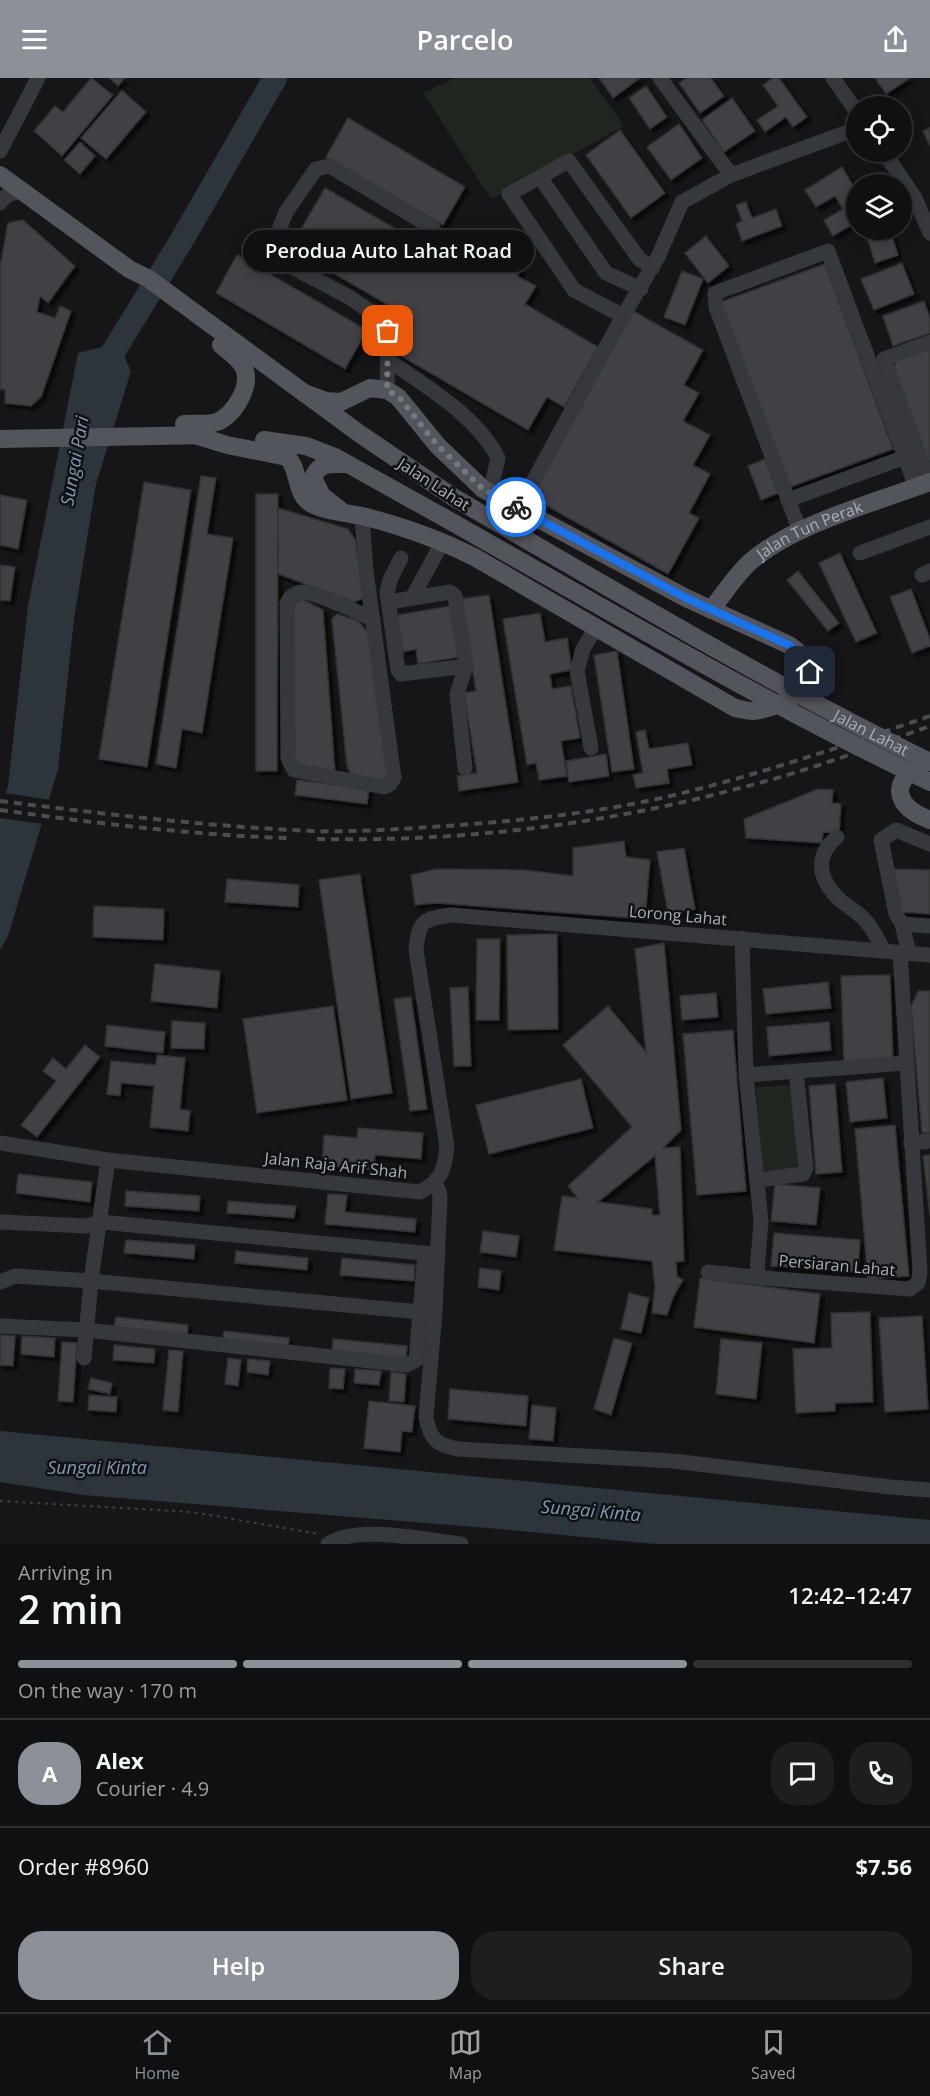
<!DOCTYPE html>
<html lang="en">
<head>
<meta charset="utf-8">
<style>
  :root { --surface:#101012; --page:#1e1e20; --text:#f1f3f6; --muted:#9c9d9f; --line:#303032; --accent:#8c9099 }
  body { margin:0; font-family:"Open Sans",sans-serif; background:var(--page); color:var(--text); height:100vh; display:flex; flex-direction:column; font-size:22px; white-space:nowrap }
  * { box-sizing:border-box; margin:0 }
  p { font-size:20px; color:var(--muted) }
  .icon { flex:none; width:33px; height:33px; fill:none; stroke:currentColor; stroke-width:2; stroke-linecap:round; stroke-linejoin:round }
  .map { position:relative; height:1466px; overflow:hidden }
  .drawer { display:flex; flex-direction:column; background:var(--surface); flex:1 }
  .drawer>* { flex:none }
  .controls { position:absolute; left:846px; top:18px; display:grid; gap:12px }
  .controls a { display:grid; place-items:center; width:66px; height:66px; border-radius:50%; background:var(--surface); box-shadow:0 3px 15px #0003,0 0 0 2px var(--line); font-size:30px }
  .pin { position:absolute; display:grid; place-items:center; width:51px; height:51px; color:#fff; margin:-26px; border-radius:12px; box-shadow:0 3px 9px #0006 }
  .courier { position:absolute; display:grid; place-items:center; width:60px; height:60px; margin:-30px; border:4px solid #1a73e8; border-radius:50%; background:#fff; color:#222; box-shadow:0 2px 8px #0007 }
  .bubble { position:absolute; height:42px; border-radius:21px; background:var(--surface); box-shadow:0 3px 15px #0003,0 0 0 2px var(--line); font-size:20px; font-weight:600; line-height:42px; text-align:center }
  .head em { font-style:normal; font-weight:600 }
  .head div { display:flex; flex-direction:column-reverse }
  .head { display:flex; align-items:center; justify-content:space-between; height:102px; padding:0 18px }
  h1 { font-size:39px; font-weight:600; line-height:45px }
  .bar { display:grid; grid-template-columns:repeat(4,1fr); gap:9px 6px; align-content:center; height:72px; padding:0 18px }
  .bar i { height:8px; border-radius:4px; background:var(--line) }
  .bar .on { background:var(--accent) }
  .bar p { grid-column:span 4 }
  .line { display:flex; align-items:center; gap:15px; padding:0 18px; border-top:2px solid var(--line) }
  .line div { flex:1 }
  .round { display:grid; place-items:center; flex:none; width:63px; height:63px; border-radius:24px; background:var(--page) }
  .action { display:flex; gap:12px; margin-top:auto; padding:12px 18px }
  .action a { flex:1; height:69px; border-radius:24px; background:var(--accent); color:#fff; font-size:24px; font-weight:600; line-height:69px; text-align:center }
  .action a+a { background:var(--page); color:var(--text) }
  header { display:flex; justify-content:space-between; align-items:center; height:78px; padding:0 18px; background:var(--accent); color:#fff; font-size:27px; font-weight:600 }
  .tabs { display:flex; justify-content:space-around; align-items:center; height:84px; border-top:2px solid var(--line); background:var(--surface); font-size:16px; color:var(--muted) }
  .tabs a { display:grid; justify-items:center; gap:3px }
  .tabs .on { color:var(--accent) }
  .map>svg:first-child { display:block }
  .green { fill:#1e261f }
  .water { fill:#2c353c }
  .pier { fill:#161618 }
  .lines { fill:none; stroke-linecap:round; stroke-linejoin:round }
  .river { stroke:#2c353c; stroke-width:24 }
  .building { fill:#404145; stroke:#303034; stroke-width:1.5; fill-rule:evenodd; filter:url(#shadow) }
  .path { stroke:#3d3f44; stroke-width:2; stroke-dasharray:3 4.5; stroke-linecap:butt }
  .minor { stroke:#37383d; stroke-width:15 }
  .major { stroke:#53555c; stroke-width:18 }
  .rail { stroke:#4a4c52; stroke-width:4; stroke-dasharray:8 6; stroke-linecap:butt }
  .major-bridge { stroke:#53555c; stroke-width:18 }
  .done { stroke:#757880; stroke-width:6; stroke-dasharray:0 10.8 }
  .route { stroke:#1a73e8; stroke-width:8 }
  .labels { text-anchor:middle; stroke-width:5; stroke-linejoin:round; paint-order:stroke }
  .street-label { font-size:16px; fill:#a8adb8; stroke:#111113 }
  .water-label { font-size:18px; font-style:italic; fill:#7f9bb3; stroke:#111113 }
</style>
</head>
<body>
<header><svg class="icon" aria-label="menu" viewBox="0 0 24 24"><path d="M4 6h16M4 12h16M4 18h16"/></svg>Parcelo<svg class="icon" aria-label="share" viewBox="0 0 24 24"><path d="M12 15V3M7 8l5-5 5 5M5 13v7h14v-7"/></svg></header>
<div class="map">
<svg width="930" height="1466" viewBox="0 0 930 1466">
  <defs>
    <filter id="shadow"><feDropShadow dx="4" dy="4" stdDeviation="1.5" flood-color="#0009"/></filter>
  </defs>
  <rect width="100%" height="100%" fill="#161618"/>
  <g class="green">
    <path d="M455 0H590L624 48 491 121 423 15Z"/>
    <path d="M793 1007 798 1091 761 1093 756 1009Z"/>
  </g>
  <g class="water">
    <path d="M118 265 131 293 96 406 74 541 58 691 8 858 0 872V735L8 708 28 528 78 275Z"/>
    <path d="M0 1353 930 1442V1466H656L500 1451 83 1417 0 1404Z"/>
  </g>
  <path class="pier" d="M3 715 51 722 44 746 0 740V724Z"/>
  <g class="lines">
    <path class="river" d="M102 292 183 160 275 0"/>
  </g>
  <g class="building">
    <path d="M91 0 113 17 62 78 34 53 55 28 63 34Z"/>
    <path d="M109 0H125L118 8Z"/>
    <path d="M599 0H640L613 20Z"/>
    <path d="M687 0H711L724 18 700 35 679 5Z"/>
    <path d="M773 0H779L807 39 793 49 786 39 765 54 757 42 778 28 763 7Z"/>
    <path d="M875 0H910L886 16Z"/>
    <path d="M646 8 667 39 650 51 629 20Z"/>
    <path d="M122 12 146 34 106 81 81 60Z"/>
    <path d="M732 20 755 53 724 74 702 42Z"/>
    <path d="M348 40 465 109 443 147 326 79Z"/>
    <path d="M679 46 702 80 671 102 647 69Z"/>
    <path d="M930 50V68L923 53Z"/>
    <path d="M620 52 665 115 631 140 586 77Z"/>
    <path d="M80 64 95 78 80 96 64 82Z"/>
    <path d="M842 89 856 113V144L833 158 824 142 843 131 835 118 816 129 805 112Z"/>
    <path d="M325 110 448 181 464 152 504 175 501 181 521 192 517 198 536 208 525 226 598 269 564 329 547 319 528 352 396 275 414 242 290 170Z"/>
    <path d="M746 124 752 140 776 131 782 148 742 163 736 146 742 143 736 127Z"/>
    <path d="M23 142 75 188 48 225 40 218 37 234 55 240 60 228 71 233 41 319 31 328 5 325V312L0 311V189L8 145Z"/>
    <path d="M870 152H890L898 177 875 185 865 153Z"/>
    <path d="M706 158 729 188 708 205 685 175Z"/>
    <path d="M237 177 367 252 345 291 216 215Z"/>
    <path d="M902 185 914 216 874 232 861 201Z"/>
    <path d="M825 186 893 371 790 409 721 224Z"/>
    <path d="M682 193 703 201 685 247 664 239Z"/>
    <path d="M924 223 930 240V255L893 268 883 238Z"/>
    <path d="M633 233 703 272 684 307 699 315 683 343 710 357 693 387 710 396 689 435 699 440 668 496 531 419Z"/>
    <path d="M930 271V383L925 384 893 295 896 283Z"/>
    <path d="M765 381 778 415 761 422 748 388Z"/>
    <path d="M201 398 216 400 207 456 233 460 202 655 182 651 176 690 156 686Z"/>
    <path d="M144 404 191 412 147 689 99 681Z"/>
    <path d="M256 416H278L277 693H256Z"/>
    <path d="M0 417 27 422 18 471 0 467Z"/>
    <path d="M278 430 348 451 355 461 364 520 354 524 278 496Z"/>
    <path d="M840 475 877 555 856 564 819 485Z"/>
    <path d="M0 487 15 489 10 523 0 522Z"/>
    <path d="M798 493 839 545 828 553 787 502Z"/>
    <path d="M911 511 930 561V568L912 575 890 519Z"/>
    <path d="M489 517 518 704 459 713 457 698 477 695 464 615 476 613 461 521Z"/>
    <path d="M302 521 323 532 335 694 298 687 292 677 293 527Z"/>
    <path d="M450 528 459 579 418 586 416 571 403 574 397 537Z"/>
    <path d="M540 535 545 564 567 560 572 592 550 596 552 611 571 608 580 660 561 663 567 698 539 702 536 685 527 687 503 541Z"/>
    <path d="M337 536 358 543 370 557 390 699 382 704 351 697 347 688 332 541Z"/>
    <path d="M617 573 634 691 612 694 594 577Z"/>
    <path d="M645 652 649 671 688 665 692 687 667 691 669 705 636 710 633 697 643 695 636 654Z"/>
    <path d="M606 676 609 698 569 704 566 683Z"/>
    <path d="M297 702 369 711 367 726 295 717Z"/>
    <path d="M818 711 833 712 832 725 841 726 839 755 823 754 822 765 746 760 744 741Z"/>
    <path d="M624 763 626 779 650 782 645 841 437 825 415 827 411 797 436 791 525 792 573 798V770Z"/>
    <path d="M684 770 695 831 668 835 657 774Z"/>
    <path d="M889 791 930 792V836L901 834Z"/>
    <path d="M360 796 392 1015 351 1021 319 802Z"/>
    <path d="M227 801 299 807 298 829 225 824Z"/>
    <path d="M94 828 164 831 163 862 93 859Z"/>
    <path d="M557 856 558 951 508 952 507 857Z"/>
    <path d="M477 861H500L499 942H476Z"/>
    <path d="M664 865 681 1052 663 1070 680 1069 684 1183 676 1184 677 1198 683 1202 673 1219 667 1237 652 1235 655 1208 652 1183 554 1172 562 1118 578 1120 568 1108 632 1049 563 967 608 928 646 974 635 871ZM655 1078 660 1137H652V1131L598 1124Z"/>
    <path d="M155 886 220 893 217 930 151 923Z"/>
    <path d="M890 897 893 983 844 985 841 898Z"/>
    <path d="M828 904 831 930 766 936 763 911Z"/>
    <path d="M468 909 471 988H454L450 910Z"/>
    <path d="M918 913H930V1055H922L911 929Z"/>
    <path d="M716 915 718 939 682 942 680 918Z"/>
    <path d="M411 919 427 1031 410 1033 394 921Z"/>
    <path d="M333 928 347 1022 257 1035 243 941Z"/>
    <path d="M172 943 205 945 204 971 171 970Z"/>
    <path d="M829 944 831 972 769 978 767 949Z"/>
    <path d="M107 947 165 954 163 975 105 968Z"/>
    <path d="M733 952 746 1113 697 1117 683 956Z"/>
    <path d="M85 967 100 979 37 1059 21 1047 56 1003 43 993 53 980 66 991Z"/>
    <path d="M157 977 185 980 180 1031 190 1033 188 1053 150 1049 154 1008 121 1005 120 1018 107 1016 111 983 156 987Z"/>
    <path d="M883 1000 887 1040 850 1044 846 1004Z"/>
    <path d="M581 1001 593 1050 489 1076 476 1027Z"/>
    <path d="M835 1006 842 1094 816 1096 809 1008Z"/>
    <path d="M895 1047 909 1198 868 1201 855 1051Z"/>
    <path d="M358 1050 423 1055 421 1081 375 1077 374 1092 322 1087 324 1057 357 1060Z"/>
    <path d="M930 1077V1138L923 1078Z"/>
    <path d="M18 1096 92 1104 90 1124 16 1115Z"/>
    <path d="M775 1106 820 1110 816 1147 771 1143Z"/>
    <path d="M126 1113 200 1118 199 1133 125 1128Z"/>
    <path d="M328 1116 347 1117 345 1134 416 1141 415 1154 325 1146Z"/>
    <path d="M228 1123 296 1128 294 1140 227 1135Z"/>
    <path d="M483 1153 519 1158 516 1179 480 1174Z"/>
    <path d="M774 1155 860 1162 858 1194 771 1188Z"/>
    <path d="M126 1162 195 1167 194 1181 124 1175Z"/>
    <path d="M236 1173 308 1180 307 1192 235 1185Z"/>
    <path d="M342 1180 415 1187 414 1203 340 1197Z"/>
    <path d="M480 1190 501 1193 499 1212 478 1209Z"/>
    <path d="M700 1200 820 1216 814 1265 694 1249Z"/>
    <path d="M629 1215 649 1220 641 1255 621 1251Z"/>
    <path d="M870 1234 873 1324 835 1325V1333L796 1335 793 1271 832 1270 831 1235Z"/>
    <path d="M922 1238 928 1331 885 1334 879 1240Z"/>
    <path d="M116 1239 188 1247 187 1259 114 1250Z"/>
    <path d="M224 1253 289 1260 288 1270 223 1263Z"/>
    <path d="M0 1257 15 1258 13 1288 0 1287Z"/>
    <path d="M22 1258 55 1260 54 1279 21 1276Z"/>
    <path d="M614 1260 632 1265 611 1337 594 1331Z"/>
    <path d="M333 1261 407 1268 406 1283 332 1276Z"/>
    <path d="M721 1261 762 1265 756 1321 716 1316Z"/>
    <path d="M62 1264 77 1265 73 1324 58 1323Z"/>
    <path d="M114 1267 155 1271 154 1285 113 1282Z"/>
    <path d="M169 1272 183 1273 178 1334 163 1332Z"/>
    <path d="M228 1280 241 1282 238 1308 225 1306Z"/>
    <path d="M248 1281 270 1283 268 1297 247 1294Z"/>
    <path d="M330 1290 345 1291 343 1311 329 1310Z"/>
    <path d="M355 1291 381 1293 379 1307 354 1305Z"/>
    <path d="M391 1294 406 1296 404 1324 389 1323Z"/>
    <path d="M91 1300 112 1305 110 1316 88 1311Z"/>
    <path d="M450 1311 528 1318 526 1348 448 1341Z"/>
    <path d="M89 1317 117 1319 116 1334 88 1332Z"/>
    <path d="M369 1323 415 1328 412 1354 402 1353 400 1374 364 1370Z"/>
    <path d="M532 1327 556 1330 553 1363 529 1361Z"/>
  </g>
  <g class="lines">
    <path class="path" d="M0 1423 192 1434 319 1456"/>
    <g class="minor">
      <path d="M660 0 731 97"/>
      <path d="M833 0 856 33"/>
      <path d="M0 73 38 0"/>
      <path d="M884 74 915 120 930 155"/>
      <path d="M540 99 606 195 641 211"/>
      <path d="M0 125 6 118 22 112"/>
      <path d="M623 238 574 212 509 116 569 83 640 182 653 189"/>
      <path d="M387 281C425 308 477 338 498 380L490 415"/>
      <path d="M387 312 388 253 381 241 349 219 279 182 272 170 286 134 316 91 330 88 433 150"/>
      <path d="M929 404 884 281 930 264"/>
      <path d="M529 411 623 238 658 179 682 124 731 97 856 51"/>
      <path d="M788 422 905 379"/>
      <path d="M362 438 366 493 394 700 390 706 384 709 294 692 288 680 287 525C290 519 294 515 301 514 315 513 358 535 373 541"/>
      <path d="M800 453 716 229 715 215 828 173 916 409"/>
      <path d="M860 475 930 449"/>
      <path d="M401 480 390 502 387 515 398 592 401 596 466 588"/>
      <path d="M922 497 930 493"/>
      <path d="M412 520 443 463"/>
      <path d="M389 524 450 514 455 518 466 588 457 616 465 690"/>
      <path d="M591 670 577 593 583 571 596 549"/>
      <path d="M837 759C813 779 819 803 841 823 849 829 857 834 864 841 873 850 878 862 884 873"/>
      <path d="M902 846 896 836 881 762 896 752 930 766"/>
      <path d="M742 860 746 997 761 1143 757 1194 763 1200 910 1211 918 1205 920 1194 900 874"/>
      <path d="M909 875 902 846 930 848"/>
      <path d="M746 997 906 985"/>
      <path d="M0 1065 108 1082 420 1114C442 1102 444 1093 447 1069L416 872C419 843 422 841 451 837L930 877"/>
      <path d="M911 1065 930 1063"/>
      <path d="M757 1102 803 1096 806 1090 796 993"/>
      <path d="M435 1106 439 1113 440 1120 435 1234 426 1339C430 1361 436 1367 458 1371L673 1383 890 1409 930 1412"/>
      <path d="M0 1144 87 1148 101 1144 433 1176"/>
      <path d="M708 1194 763 1200"/>
      <path d="M0 1204 15 1198 91 1203 420 1234"/>
      <path d="M0 1248 86 1252 407 1287 416 1282 425 1175"/>
      <path d="M84 1280 91 1203 108 1082"/>
      <path d="M328 1466C358 1446 425 1462 461 1466"/>
    </g>
    <g class="major">
      <path d="M0 97 129 191 149 201 360 356 453 419"/>
      <path d="M184 346C193 345 208 347 217 344 234 337 252 308 244 290 239 280 229 274 221 267"/>
      <path d="M195 357 227 367 287 379C300 392 295 414 309 424 321 433 348 435 362 438 402 448 439 461 476 480L735 630C741 631 747 633 753 633 790 629 836 598 789 567L686 520 483 411 438 368 398 319 387 312 370 310 341 324 326 323 304 315"/>
      <path d="M0 361 207 357"/>
      <path d="M264 362 306 368 337 380 443 439"/>
      <path d="M339 431 322 418 313 400C319 384 331 386 345 386"/>
      <path id="s1" d="M711 532C723 517 735 498 749 485 792 446 875 425 930 404"/>
      <path d="M922 686C888 706 896 729 930 742"/>
    </g>
    <g class="rail">
      <path d="M0 723C97 735 195 747 293 752 339 755 385 752 431 749 506 744 583 737 657 721 750 700 840 669 930 638"/>
      <path d="M0 732C95 745 191 757 287 760"/>
      <path d="M317 761C460 764 602 747 740 710 804 694 867 671 930 648"/>
    </g>
    <g class="major-bridge">
      <path id="s2" d="M453 419C610 510 766 604 930 684"/>
      <path d="M443 439C604 530 763 624 930 704"/>
    </g>
  </g>
  <g class="lines">
    <path class="done" d="M388 253 387 312 399 319 438 368 483 411 516 429"/>
    <path class="route" d="M516 429 686 520 789 567 803 578 810 594"/>
  </g>
  <g class="labels">
    <g class="street-label">
      <text transform="translate(434 406) rotate(33)" y="6">Jalan Lahat</text>
      <text dy="6" stroke="none"><textPath href="#s1" startOffset="130">Jalan Tun Perak</textPath></text>
      <text dy="6" stroke="none"><textPath href="#s2" startOffset="480">Jalan Lahat</textPath></text>
      <text transform="translate(678 837) rotate(5)" y="6">Lorong Lahat</text>
      <text transform="translate(336 1087) rotate(6)" y="6">Jalan Raja Arif Shah</text>
      <text transform="translate(837 1187) rotate(5)" y="6">Persiaran Lahat</text>
    </g>
    <g class="water-label">
      <text transform="translate(75 383) rotate(-80)" y="6">Sungai Pari</text>
      <text x="97" y="1396">Sungai Kinta</text>
      <text transform="translate(591 1433) rotate(5)" y="6">Sungai Kinta</text>
    </g>
  </g>
</svg>
<div class="controls">
<a><svg class="icon" aria-label="locate" viewBox="0 0 24 24"><circle cx="12" cy="12" r="6"/><path d="M12 2v4M12 18v4M2 12h4M18 12h4"/></svg></a>
<a><svg class="icon" aria-label="layers" viewBox="0 0 24 24"><path d="M12 4l9 5-9 5-9-5zM3 14l9 5 9-5"/></svg></a>
</div>
<div class="pin" style="left:388px;top:253px;background:#ea580c"><svg class="icon" aria-label="bag" viewBox="0 0 24 24"><path d="M5 8h14l-1 12H6zM9 8a3 3 0 0 1 6 0"/></svg></div>
<div class="pin" style="left:810px;top:594px;background:#1f2937"><svg class="icon" aria-label="home" viewBox="0 0 24 24"><path d="M3 11l9-7 9 7M6 9v11h12V9"/></svg></div>
<div class="courier" style="left:516px;top:429px"><svg class="icon" aria-label="bike" viewBox="0 0 24 24"><circle cx="6" cy="16" r="4"/><circle cx="18" cy="16" r="4"/><path d="M6 16l4-8h5l3 8M10 8l3 8H6M13 5h3"/></svg></div>
<div class="bubble" style="left:243px;top:152px;width:291px">Perodua Auto Lahat Road</div>
</div>
<section class="drawer">
<div class="head"><div><h1>2 min</h1><p>Arriving in</p></div><em>12:42–12:47</em></div>
<div class="bar"><i class="on"></i><i class="on"></i><i class="on"></i><i></i><p>On the way · 170 m</p></div>
<div class="line" style="height:108px"><b class="round" style="background:var(--accent);color:#fff">A</b><div><b>Alex</b><p>Courier · 4.9</p></div><a class="round"><svg class="icon" aria-label="chat" viewBox="0 0 24 24"><path d="M4 5h16v11H9l-5 4z"/></svg></a><a class="round"><svg class="icon" aria-label="phone" viewBox="0 0 24 24"><path d="M5 4h4l2 5-3 2q2 4 5 5l2-3 5 2v4C11 20 4 13 5 4z"/></svg></a></div>
<div class="line" style="height:78px"><div>Order #8960</div><b>$7.56</b></div>
<div class="action"><a>Help</a><a>Share</a></div>
</section>
<nav class="tabs">
<a class="on"><svg class="icon" aria-label="home" viewBox="0 0 24 24"><path d="M3 11l9-7 9 7M6 9v11h12V9"/></svg>Home</a>
<a><svg class="icon" aria-label="map" viewBox="0 0 24 24"><path d="M3 6l6-2 6 2 6-2v14l-6 2-6-2-6 2zM9 4v14M15 6v14"/></svg>Map</a>
<a><svg class="icon" aria-label="saved" viewBox="0 0 24 24"><path d="M7 4h10v16l-5-4-5 4z"/></svg>Saved</a>
</nav>
</body>
</html>
